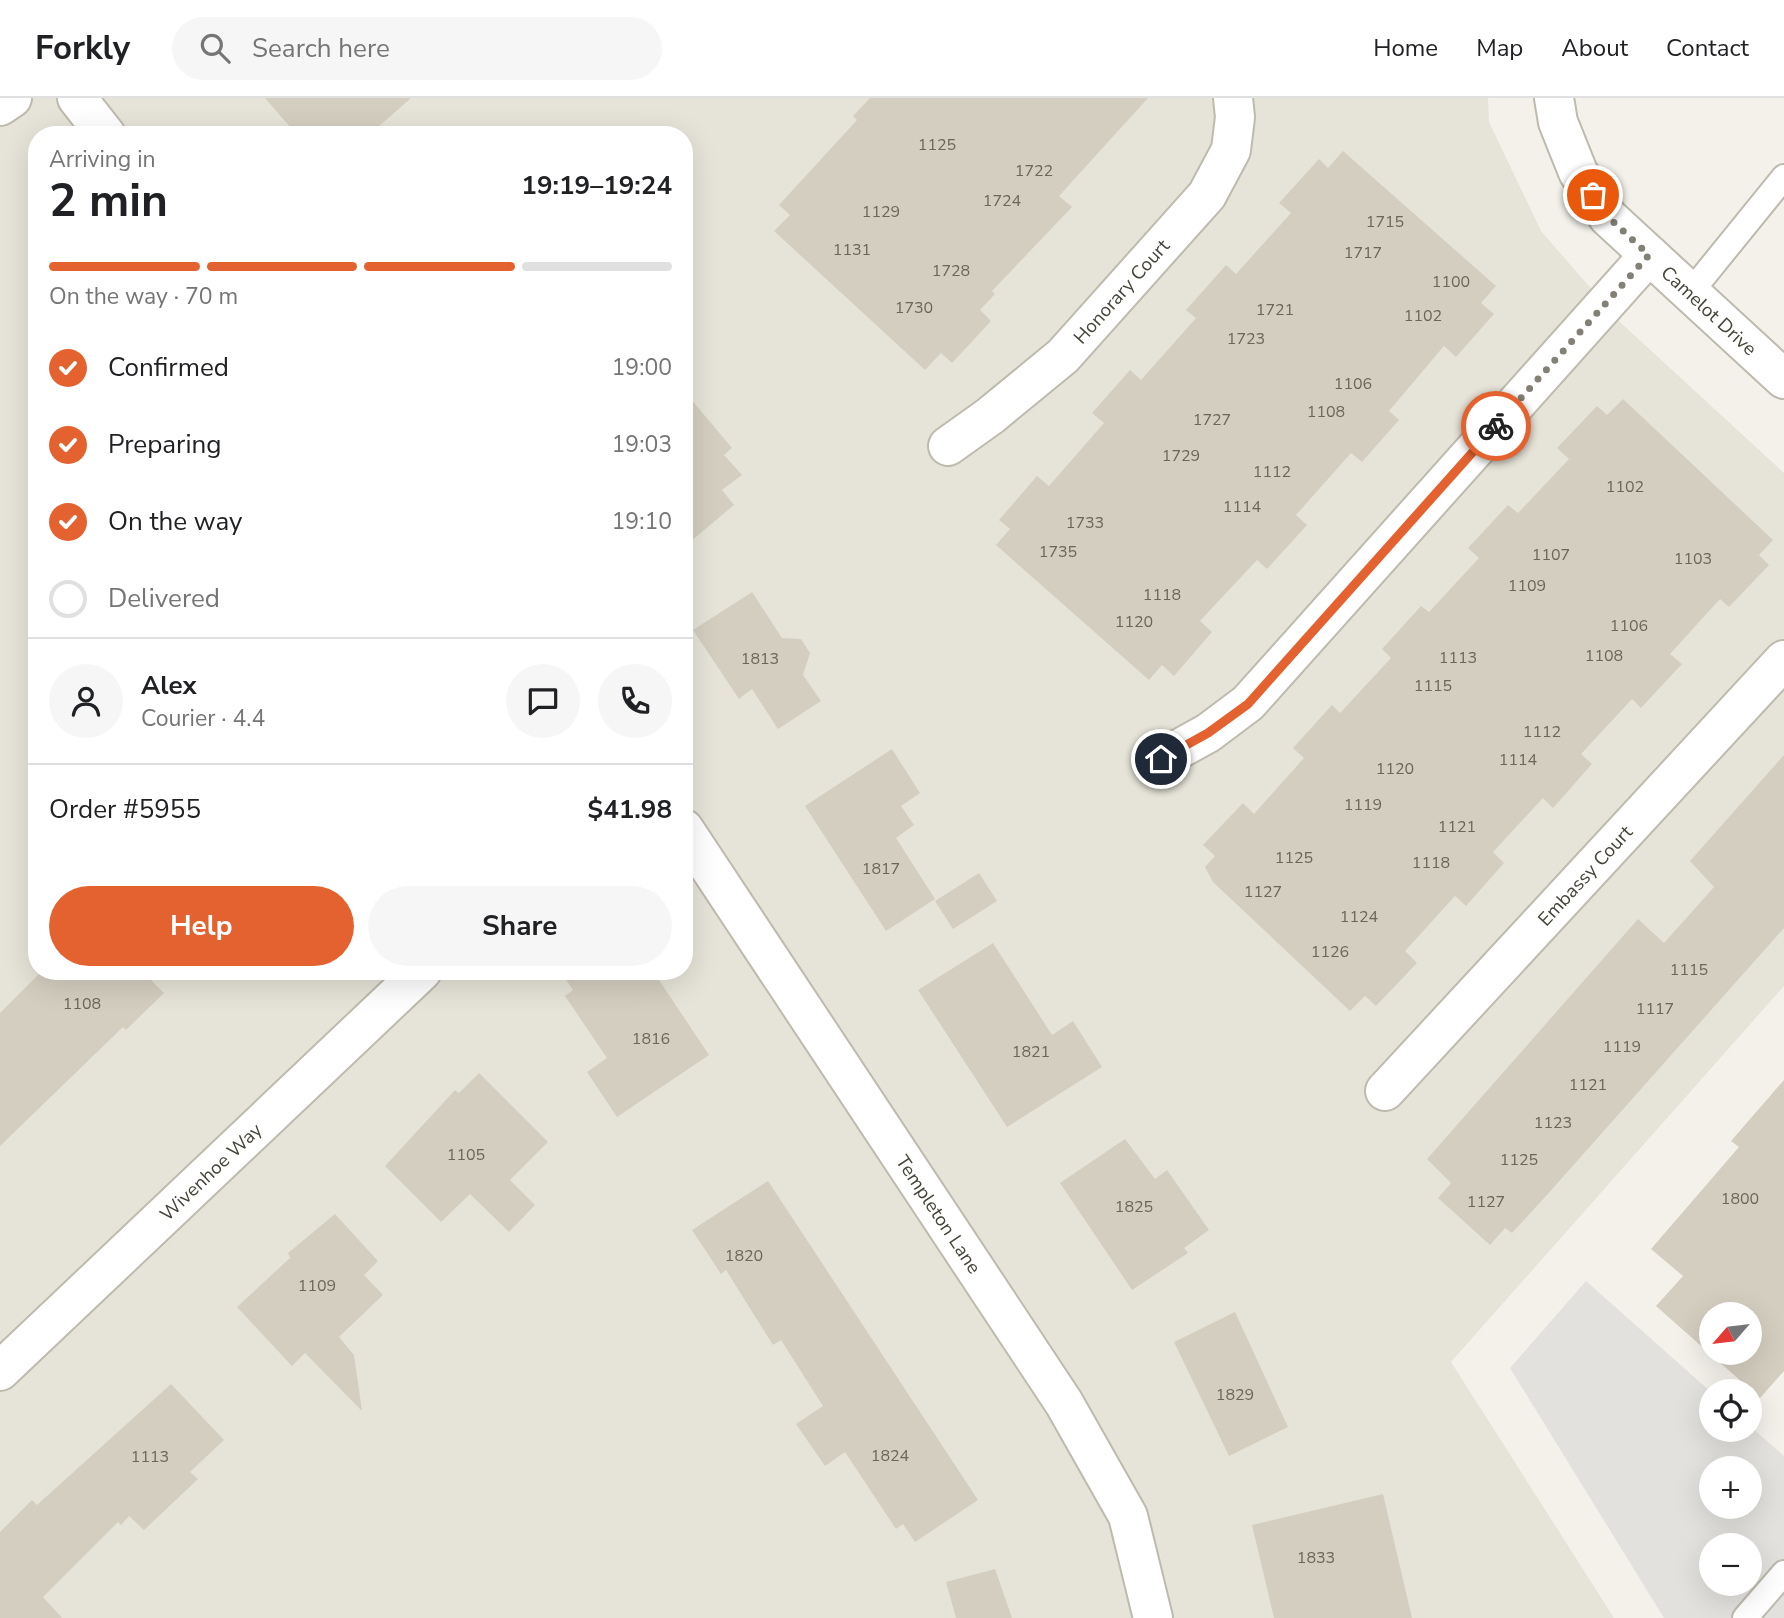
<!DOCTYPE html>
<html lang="en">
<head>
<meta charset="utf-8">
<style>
  :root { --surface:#fff; --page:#f6f6f6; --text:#202124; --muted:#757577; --line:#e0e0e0; --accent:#e4622f }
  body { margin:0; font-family:"Nunito Sans",sans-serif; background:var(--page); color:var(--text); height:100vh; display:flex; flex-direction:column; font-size:26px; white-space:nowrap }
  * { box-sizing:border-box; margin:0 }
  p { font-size:23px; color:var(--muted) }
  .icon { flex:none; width:38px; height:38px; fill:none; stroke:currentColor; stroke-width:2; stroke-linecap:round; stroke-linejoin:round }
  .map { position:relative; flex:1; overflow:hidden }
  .details { position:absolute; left:28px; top:28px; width:665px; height:854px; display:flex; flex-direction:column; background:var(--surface); border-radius:28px; box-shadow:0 7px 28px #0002 }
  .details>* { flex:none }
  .needle { width:46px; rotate:242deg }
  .buttons { position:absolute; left:1699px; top:1204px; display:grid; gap:14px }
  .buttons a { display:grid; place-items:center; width:63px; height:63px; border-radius:50%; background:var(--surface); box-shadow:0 7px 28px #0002; font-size:35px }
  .pin { position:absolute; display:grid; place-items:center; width:60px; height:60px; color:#fff; margin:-30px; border:4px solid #fff; border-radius:50%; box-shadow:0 2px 7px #0007 }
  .courier { position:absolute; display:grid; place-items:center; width:70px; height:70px; margin:-35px; border:5px solid #e4622f; border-radius:50%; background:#fff; color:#222; box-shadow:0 2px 9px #0007 }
  .summary em { font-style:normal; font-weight:700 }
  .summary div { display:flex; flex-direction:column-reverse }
  .summary { display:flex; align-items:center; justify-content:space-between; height:119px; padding:0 21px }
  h1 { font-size:46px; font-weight:700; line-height:52px }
  .bar { display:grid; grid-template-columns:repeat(4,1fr); gap:10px 7px; align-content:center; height:84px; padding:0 21px }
  .bar i { height:9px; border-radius:5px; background:var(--line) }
  .bar .on { background:var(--accent) }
  .bar p { grid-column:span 4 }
  .line { display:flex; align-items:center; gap:18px; padding:0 21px; border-top:2px solid var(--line) }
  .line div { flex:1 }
  .round { display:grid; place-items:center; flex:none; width:74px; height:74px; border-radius:37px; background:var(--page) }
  ol { padding:0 21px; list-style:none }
  li { display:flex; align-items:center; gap:21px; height:77px }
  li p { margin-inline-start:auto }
  li .icon { padding:7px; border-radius:50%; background:var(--accent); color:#fff; stroke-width:4 }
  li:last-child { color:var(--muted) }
  li i { width:38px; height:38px; border:4px solid var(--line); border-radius:50% }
  .button { display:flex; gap:14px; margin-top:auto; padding:14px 21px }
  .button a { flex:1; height:80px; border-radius:42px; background:var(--accent); color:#fff; font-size:28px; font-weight:700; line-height:80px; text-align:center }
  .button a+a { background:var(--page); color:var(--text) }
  header { display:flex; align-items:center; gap:42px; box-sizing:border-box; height:98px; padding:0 35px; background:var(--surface); border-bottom:2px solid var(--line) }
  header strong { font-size:33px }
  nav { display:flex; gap:38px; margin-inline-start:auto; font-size:24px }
  .search { width:490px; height:63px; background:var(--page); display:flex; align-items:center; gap:18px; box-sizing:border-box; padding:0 24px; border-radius:38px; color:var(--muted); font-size:26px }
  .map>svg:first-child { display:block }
  .residential { fill:#e6e4d8; fill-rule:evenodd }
  .parking { fill:#e2e1de; fill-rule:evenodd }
  .building { fill:#d4cec0; fill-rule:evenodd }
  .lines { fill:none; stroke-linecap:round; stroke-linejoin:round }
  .service-casing { stroke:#bebaad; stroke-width:28 }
  .minor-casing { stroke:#bebaad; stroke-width:42 }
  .service { stroke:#fff; stroke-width:24 }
  .minor { stroke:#fff; stroke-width:38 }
  .done { stroke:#838076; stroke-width:7; stroke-dasharray:0 12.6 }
  .route { stroke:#e4622f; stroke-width:9 }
  .labels { text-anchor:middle; stroke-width:7; stroke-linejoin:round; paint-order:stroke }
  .number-label { font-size:16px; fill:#6a665a }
  .street-label { font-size:19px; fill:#464338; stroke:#fff }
</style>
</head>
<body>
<header>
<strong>Forkly</strong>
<div class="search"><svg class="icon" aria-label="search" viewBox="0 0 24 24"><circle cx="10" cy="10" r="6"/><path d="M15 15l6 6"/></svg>Search here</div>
<nav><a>Home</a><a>Map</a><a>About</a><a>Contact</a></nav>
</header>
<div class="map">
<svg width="1784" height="1520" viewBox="0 0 1784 1520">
  <rect width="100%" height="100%" fill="#f3f1ea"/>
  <path class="residential" d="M0 0H1488L1489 24 1541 133 1621 225 1784 375V888L1451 1264 1614 1520H0ZM37 37H684V873H37Z"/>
  <path class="parking" d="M1586 1183 1711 1294 1712 1332H1750V1328L1784 1358V1520H1664L1510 1270ZM1712 1370H1750V1409H1712ZM1712 1447H1750V1486H1712Z"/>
  <g class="building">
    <path d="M265 0H411L369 37H297Z"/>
    <path d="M870 0H1148L1059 98 1072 109 992 193 995 196 980 212 991 223 952 265 941 255 925 272 774 133 790 117 779 107 857 22 853 18Z"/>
    <path d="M1343 53 1496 188 1481 205 1494 216 1456 259 1444 248 1389 313 1399 322 1362 364 1351 355 1296 417 1307 427 1267 471 1257 462 1200 523 1212 534 1174 578 1162 567 1149 582 996 447 1010 431 999 422 1037 378 1049 388 1104 325 1092 315 1130 272 1141 282 1196 220 1186 212 1226 167 1236 176 1291 115 1279 105 1319 61 1328 70Z"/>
    <path d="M684 293 732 350 724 357 742 377 722 392 734 407 684 449Z"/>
    <path d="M1623 301 1773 442 1759 457 1769 467 1729 509 1720 501 1670 556 1682 566 1641 610 1632 601 1581 656 1592 666 1553 710 1543 700 1493 754 1504 765 1466 808 1455 798 1405 853 1417 865 1376 908 1365 898 1350 913 1213 784 1205 769 1215 758 1203 747 1243 705 1254 716 1304 660 1293 650 1332 607 1340 615 1391 560 1382 551 1421 508 1429 514 1479 460 1468 450 1508 407 1518 415 1569 361 1557 350 1597 308 1607 317Z"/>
    <path d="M752 494 782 540 801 541 810 555 803 577 821 603 778 631 752 591 739 601 693 532Z"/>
    <path d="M892 651 920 695 901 708 914 727 896 740 935 801 886 833 805 708Z"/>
    <path d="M1784 657V830L1546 1098 1512 1135 1505 1130 1490 1147 1438 1100 1451 1085 1427 1061 1638 821 1664 845 1714 789 1690 763Z"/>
    <path d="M979 775 997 803 953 831 935 803Z"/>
    <path d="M993 845 1052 937 1073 923 1102 969 1007 1029 918 892Z"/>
    <path d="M42 873H142L164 895 126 932 123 929 0 1048V915Z"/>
    <path d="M560 873H653L709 957 617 1019 587 974 607 960 565 898 573 892Z"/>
    <path d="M479 975 548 1044 510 1082 535 1107 509 1134 470 1096 441 1124 385 1068 455 992 459 995Z"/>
    <path d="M1784 982V1273L1760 1300 1656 1208 1683 1178 1651 1151 1739 1049 1731 1043ZM1712 1216H1750V1255H1712Z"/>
    <path d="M1125 1041 1155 1081 1167 1072 1209 1132 1184 1150 1188 1155 1132 1192 1060 1085Z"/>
    <path d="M768 1083 978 1402 915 1444 903 1426 896 1431 845 1354 825 1368 796 1326 823 1308 781 1242 773 1247 726 1172 721 1176 692 1132Z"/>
    <path d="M335 1116 378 1163 364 1177 383 1197 339 1239 354 1257 362 1313 305 1255 292 1268 237 1209 290 1160 288 1155Z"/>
    <path d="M1235 1214 1288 1329 1229 1358 1174 1244Z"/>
    <path d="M171 1286 224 1342 190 1374 198 1381 144 1432 129 1418 121 1427 118 1424 43 1499 62 1520H0V1434L32 1402 37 1407Z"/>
    <path d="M1383 1396 1412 1520H1274L1252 1427Z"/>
    <path d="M995 1471 1012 1520H956L946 1484Z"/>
  </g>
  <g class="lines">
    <g class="service-casing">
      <g id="service">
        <path d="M1690 195 1784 79"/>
        <path d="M1745 1520 1784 1475"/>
      </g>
    </g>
    <g class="minor-casing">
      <g id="minor">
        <path d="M77 0 106 37"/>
        <path id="s1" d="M1554 0 1558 24 1578 74 1608 119 1784 281"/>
        <path d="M0 8 12 0"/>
        <path id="s2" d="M948 348 990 318 1063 258 1207 97 1231 52 1235 19 1233 0"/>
        <path d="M1161 661 1208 635 1248 605 1649 157"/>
        <path id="s3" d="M684 731 1064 1305 1128 1418 1153 1520"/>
        <path id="s4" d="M1385 993 1784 562"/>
        <path id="s5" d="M0 1273 422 873"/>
      </g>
    </g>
    <use href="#service" class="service"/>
    <use href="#minor" class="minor"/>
  </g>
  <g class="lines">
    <path class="done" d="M1496 328 1649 157 1608 119 1593 97"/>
    <path class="route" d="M1161 661 1208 635 1248 606 1496 328"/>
  </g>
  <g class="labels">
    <g class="number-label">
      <text x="937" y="52">1125</text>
      <text x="1034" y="78">1722</text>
      <text x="1002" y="108">1724</text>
      <text x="881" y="119">1129</text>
      <text x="1385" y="129">1715</text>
      <text x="852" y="157">1131</text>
      <text x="1363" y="160">1717</text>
      <text x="951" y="178">1728</text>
      <text x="1451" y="189">1100</text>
      <text x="914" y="215">1730</text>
      <text x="1275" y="217">1721</text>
      <text x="1423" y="223">1102</text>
      <text x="1246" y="246">1723</text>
      <text x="1353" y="291">1106</text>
      <text x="1326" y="319">1108</text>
      <text x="1212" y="327">1727</text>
      <text x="1181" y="363">1729</text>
      <text x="1272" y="379">1112</text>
      <text x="1625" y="394">1102</text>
      <text x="1242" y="414">1114</text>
      <text x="1085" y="430">1733</text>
      <text x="1058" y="459">1735</text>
      <text x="1551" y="462">1107</text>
      <text x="1693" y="466">1103</text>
      <text x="1527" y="493">1109</text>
      <text x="1162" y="502">1118</text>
      <text x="1134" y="529">1120</text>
      <text x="1629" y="533">1106</text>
      <text x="1604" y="563">1108</text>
      <text x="1458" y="565">1113</text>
      <text x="760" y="566">1813</text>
      <text x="1433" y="593">1115</text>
      <text x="1542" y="639">1112</text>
      <text x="1518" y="667">1114</text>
      <text x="1395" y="676">1120</text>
      <text x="1363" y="712">1119</text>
      <text x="1457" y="734">1121</text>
      <text x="1294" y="765">1125</text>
      <text x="1431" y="770">1118</text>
      <text x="881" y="776">1817</text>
      <text x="1263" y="799">1127</text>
      <text x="1359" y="824">1124</text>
      <text x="1330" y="859">1126</text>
      <text x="1689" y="877">1115</text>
      <text x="82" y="911">1108</text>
      <text x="1655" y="916">1117</text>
      <text x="651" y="946">1816</text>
      <text x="1622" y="954">1119</text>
      <text x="1031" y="959">1821</text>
      <text x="1588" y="992">1121</text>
      <text x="1553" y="1030">1123</text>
      <text x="466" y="1062">1105</text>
      <text x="1519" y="1067">1125</text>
      <text x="1740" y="1106">1800</text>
      <text x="1486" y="1109">1127</text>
      <text x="1134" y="1114">1825</text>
      <text x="744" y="1163">1820</text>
      <text x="317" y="1193">1109</text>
      <text x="1235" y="1302">1829</text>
      <text x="890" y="1363">1824</text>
      <text x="150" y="1364">1113</text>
      <text x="1316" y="1465">1833</text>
    </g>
    <g class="street-label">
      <text dy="7" stroke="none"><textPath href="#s2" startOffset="233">Honorary Court</textPath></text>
      <text dy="7" stroke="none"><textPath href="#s1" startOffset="270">Camelot Drive</textPath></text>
      <text dy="7" stroke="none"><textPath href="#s4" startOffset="294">Embassy Court</textPath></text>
      <text dy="7" stroke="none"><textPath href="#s5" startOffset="290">Wivenhoe Way</textPath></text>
      <text dy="7" stroke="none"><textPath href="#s3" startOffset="462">Templeton Lane</textPath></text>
    </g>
  </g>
</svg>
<div class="buttons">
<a><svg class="needle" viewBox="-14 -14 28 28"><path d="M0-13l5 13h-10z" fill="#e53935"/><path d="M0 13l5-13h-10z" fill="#757577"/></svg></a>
<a><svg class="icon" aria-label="locate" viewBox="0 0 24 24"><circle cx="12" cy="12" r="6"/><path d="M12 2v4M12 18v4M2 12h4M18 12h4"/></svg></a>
<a>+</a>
<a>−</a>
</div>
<div class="pin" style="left:1593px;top:97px;background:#ea580c"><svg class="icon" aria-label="bag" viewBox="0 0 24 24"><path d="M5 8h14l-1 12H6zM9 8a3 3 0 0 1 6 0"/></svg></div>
<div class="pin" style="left:1161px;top:661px;background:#1f2937"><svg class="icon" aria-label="home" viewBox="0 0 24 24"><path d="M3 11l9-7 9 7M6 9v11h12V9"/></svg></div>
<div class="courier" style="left:1496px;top:328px"><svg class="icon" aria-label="bike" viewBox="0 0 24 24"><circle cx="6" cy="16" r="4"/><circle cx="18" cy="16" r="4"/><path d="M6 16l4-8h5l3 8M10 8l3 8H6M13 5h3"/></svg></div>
<section class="details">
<div class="summary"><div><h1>2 min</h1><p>Arriving in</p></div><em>19:19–19:24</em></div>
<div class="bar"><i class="on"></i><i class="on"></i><i class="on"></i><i></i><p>On the way · 70 m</p></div>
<ol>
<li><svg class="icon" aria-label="check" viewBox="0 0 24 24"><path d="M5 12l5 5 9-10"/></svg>Confirmed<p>19:00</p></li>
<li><svg class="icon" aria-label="check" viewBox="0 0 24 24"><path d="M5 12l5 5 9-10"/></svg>Preparing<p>19:03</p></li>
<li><svg class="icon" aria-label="check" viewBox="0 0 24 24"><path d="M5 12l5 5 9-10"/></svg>On the way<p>19:10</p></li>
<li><i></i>Delivered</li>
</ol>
<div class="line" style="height:126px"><a class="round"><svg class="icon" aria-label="person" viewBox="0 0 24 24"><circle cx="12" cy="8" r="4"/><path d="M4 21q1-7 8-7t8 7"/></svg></a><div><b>Alex</b><p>Courier · 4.4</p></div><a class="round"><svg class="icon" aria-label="chat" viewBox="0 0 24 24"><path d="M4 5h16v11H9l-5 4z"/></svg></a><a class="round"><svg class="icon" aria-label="phone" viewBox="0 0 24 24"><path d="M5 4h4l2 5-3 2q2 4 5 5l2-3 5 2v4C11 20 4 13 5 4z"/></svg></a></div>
<div class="line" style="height:91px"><div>Order #5955</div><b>$41.98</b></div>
<div class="button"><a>Help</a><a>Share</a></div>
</section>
</div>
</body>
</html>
